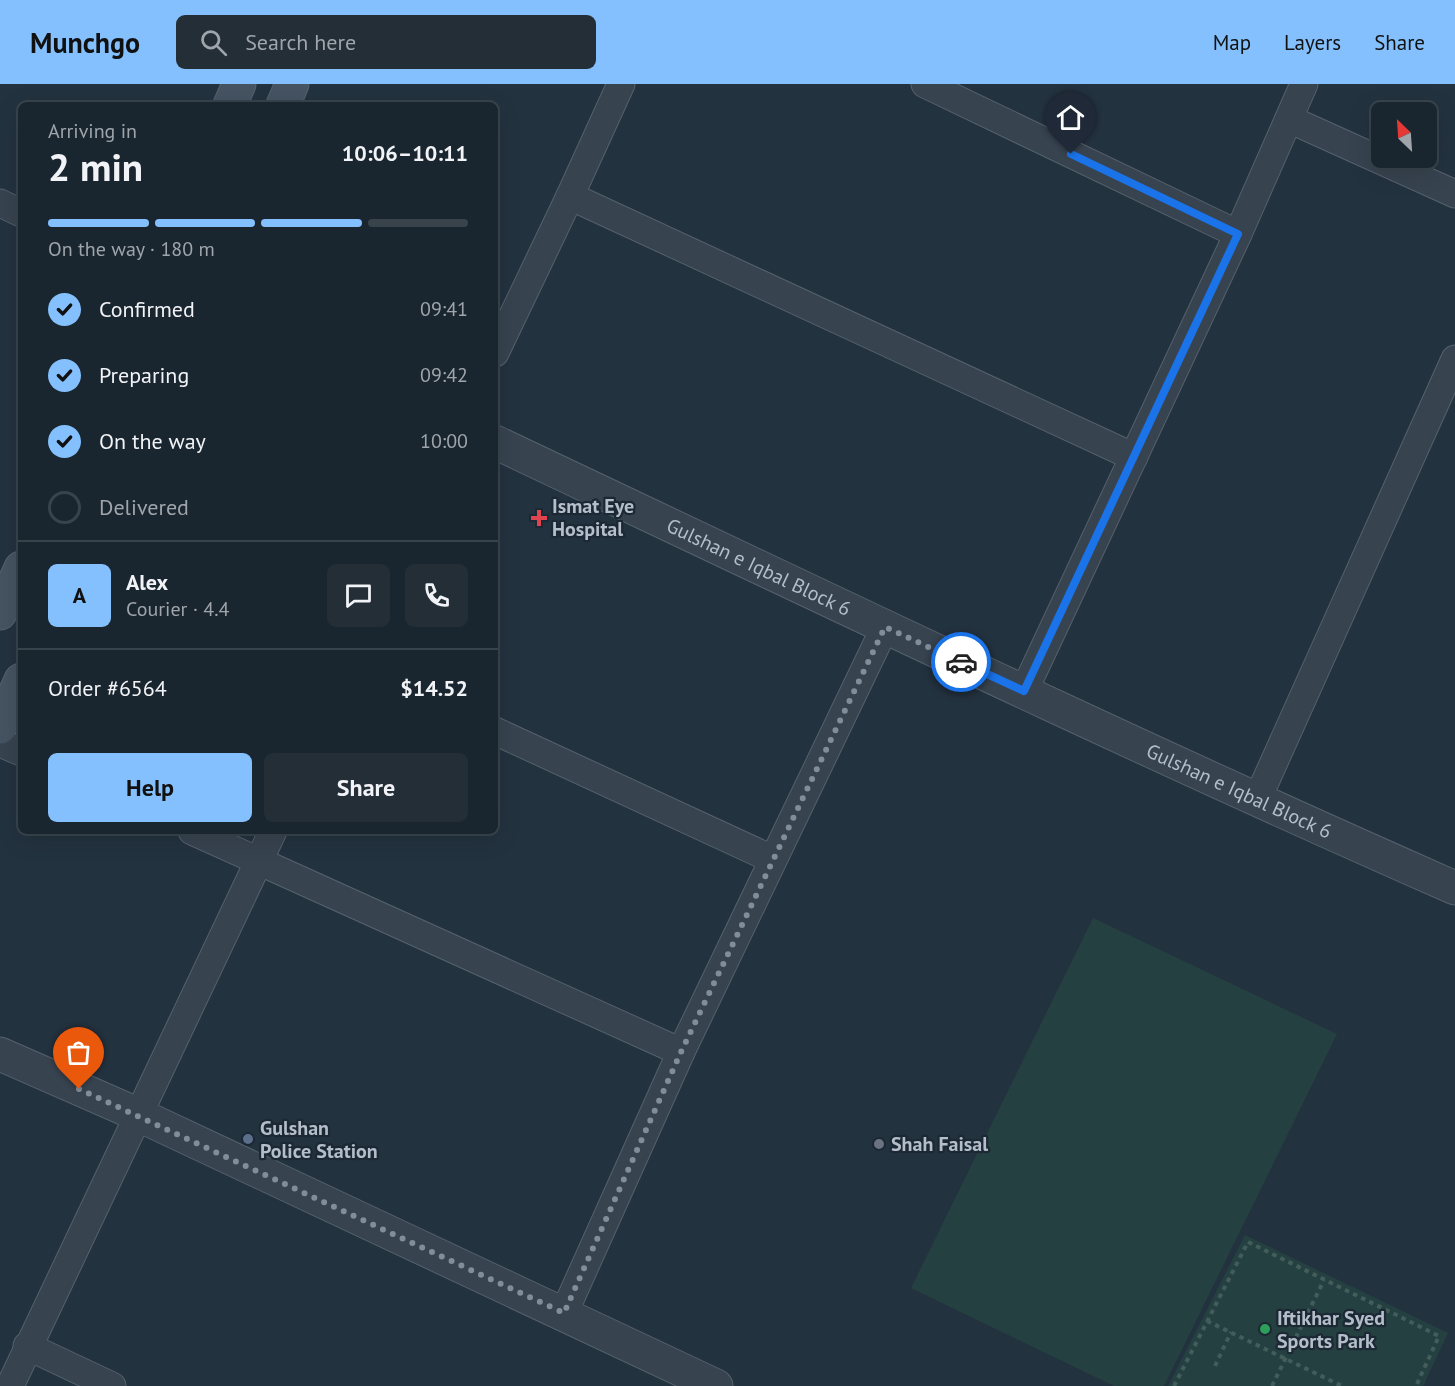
<!DOCTYPE html>
<html lang="en">
<head>
<meta charset="utf-8">
<style>
  :root { --surface:#1a262f; --page:#232e37; --text:#f1f3f6; --muted:#9fa5aa; --line:#38434b; --accent:#84c0fd }
  body { margin:0; font-family:"PT Sans",sans-serif; background:var(--page); color:var(--text); height:100vh; display:flex; flex-direction:column; font-size:22px; white-space:nowrap }
  * { box-sizing:border-box; margin:0 }
  p { font-size:20px; color:var(--muted) }
  .icon { flex:none; width:33px; height:33px; fill:none; stroke:currentColor; stroke-width:2; stroke-linecap:round; stroke-linejoin:round }
  .map { position:relative; flex:1; overflow:hidden }
  .panel { position:absolute; left:18px; top:18px; width:480px; height:732px; display:flex; flex-direction:column; background:var(--surface); border-radius:9px; box-shadow:0 6px 24px #0002,0 0 0 2px var(--line) }
  .panel>* { flex:none }
  .needle { width:39px; rotate:335deg }
  .controls { position:absolute; left:1371px; top:18px; display:grid; gap:12px }
  .controls a { display:grid; place-items:center; width:66px; height:66px; border-radius:9px; background:var(--surface); box-shadow:0 6px 24px #0002,0 0 0 2px var(--line); font-size:30px }
  .pin { position:absolute; display:grid; place-items:center; width:51px; height:51px; color:#fff; margin:-62px -26px; border-radius:50% 50% 50% 0; rotate:-45deg; box-shadow:0 0 6px #0007 }
  .pin .icon { rotate:45deg }
  .courier { position:absolute; display:grid; place-items:center; width:60px; height:60px; margin:-30px; border:4px solid #1a73e8; border-radius:50%; background:#fff; color:#222; box-shadow:0 2px 8px #0007 }
  .head em { font-style:normal; font-weight:600 }
  .head div { display:flex; flex-direction:column-reverse }
  .head { display:flex; align-items:center; justify-content:space-between; height:102px; padding:0 30px }
  h1 { font-size:39px; font-weight:600; line-height:45px }
  .bar { display:grid; grid-template-columns:repeat(4,1fr); gap:9px 6px; align-content:center; height:72px; padding:0 30px }
  .bar i { height:8px; border-radius:4px; background:var(--line) }
  .bar .active { background:var(--accent) }
  .bar p { grid-column:span 4 }
  .line { display:flex; align-items:center; gap:15px; padding:0 30px; border-top:2px solid var(--line) }
  .line div { flex:1 }
  .round { display:grid; place-items:center; flex:none; width:63px; height:63px; border-radius:9px; background:var(--page) }
  ol { padding:0 30px; list-style:none }
  li { display:flex; align-items:center; gap:18px; height:66px }
  li p { margin-inline-start:auto }
  li .icon { padding:6px; border-radius:50%; background:var(--accent); color:#111; stroke-width:4 }
  li:last-child { color:var(--muted) }
  li i { width:33px; height:33px; border:3px solid var(--line); border-radius:50% }
  .cta { display:flex; gap:12px; margin-top:auto; padding:12px 30px }
  .cta a { flex:1; height:69px; border-radius:9px; background:var(--accent); color:#111; font-size:24px; font-weight:600; line-height:69px; text-align:center }
  .cta a+a { background:var(--page); color:var(--text) }
  header { display:flex; align-items:center; gap:36px; box-sizing:border-box; height:84px; padding:0 30px; background:var(--accent); color:#111 }
  header strong { font-size:28px }
  nav { display:flex; gap:33px; margin-inline-start:auto; font-size:21px }
  .search { width:420px; height:54px; background:var(--page); display:flex; align-items:center; gap:15px; box-sizing:border-box; padding:0 21px; border-radius:9px; color:var(--muted); font-size:22px }
  .map>svg:first-child { display:block }
  .green { fill:#254040 }
  .lines { fill:none; stroke-linecap:round; stroke-linejoin:round }
  .minor-casing { stroke:#55616d; stroke-width:29 }
  .tertiary-casing { stroke:#55616d; stroke-width:35 }
  .secondary-casing { stroke:#55616d; stroke-width:35 }
  .path { stroke:#435c5c; stroke-width:4; stroke-dasharray:4.5 4.5; stroke-linecap:butt }
  .minor { stroke:#37434f; stroke-width:27 }
  .tertiary { stroke:#37434f; stroke-width:33 }
  .secondary { stroke:#455362; stroke-width:33 }
  .done { stroke:#818d99; stroke-width:6; stroke-dasharray:0 10.8 }
  .route { stroke:#1a73e8; stroke-width:8 }
  .health-dot { fill:#e0444e; stroke:#1c2834; stroke-width:2 }
  .service-dot { fill:#5c6f8a; stroke:#1c2834; stroke-width:2 }
  .worship-dot { fill:#6b7280; stroke:#1c2834; stroke-width:2 }
  .leisure-dot { fill:#2e9e5b; stroke:#1c2834; stroke-width:2 }
  .labels { text-anchor:middle; stroke-width:4.5; stroke-linejoin:round; paint-order:stroke }
  .poi-label { font-size:20px; font-weight:bold; fill:#b3beca; stroke:#1c2834; text-anchor:start }
  .street-label { font-size:20px; fill:#b3beca; stroke:#1c2834 }
</style>
</head>
<body>
<header>
<strong>Munchgo</strong>
<div class="search"><svg class="icon" aria-label="search" viewBox="0 0 24 24"><circle cx="10" cy="10" r="6"/><path d="M15 15l6 6"/></svg>Search here</div>
<nav><a>Map</a><a>Layers</a><a>Share</a></nav>
</header>
<div class="map">
<svg width="1455" height="1302" viewBox="0 0 1455 1302">
  <rect width="100%" height="100%" fill="#23323f"/>
  <g class="green">
    <path d="M1093 834 1337 950 1164 1302H1114L911 1204Z"/>
    <path d="M1245 1151 1448 1249 1423 1302H1168Z"/>
  </g>
  <g class="lines">
    <g class="minor-casing">
      <g id="minor">
        <path d="M925 0 1238 150"/>
        <path d="M1289 35 1455 110"/>
        <path d="M570 112 1134 373"/>
        <path d="M0 119 21 129"/>
        <path d="M495 269 570 112 621 0"/>
        <path d="M1024 607 1238 150 1304 0"/>
        <path d="M495 647 772 775"/>
        <path d="M0 659 21 668"/>
        <path d="M1257 716 1455 275"/>
        <path d="M192 747 681 968"/>
        <path d="M564 1229 681 968 885 543"/>
        <path d="M27 1262 112 1302"/>
        <path d="M10 1302 273 747"/>
      </g>
    </g>
    <g class="tertiary-casing">
      <g id="tertiary">
        <path id="s1" d="M495 358C814 509 1132 662 1455 804"/>
        <path d="M0 970 139 1031 716 1302"/>
      </g>
    </g>
    <g class="secondary-casing">
      <g id="secondary">
        <path d="M230 21 239 0"/>
        <path d="M283 21 292 0"/>
        <path d="M0 529 21 484"/>
        <path d="M0 643 21 596"/>
      </g>
    </g>
    <g class="path">
      <path d="M1207 1237 1342 1302"/>
      <path d="M1215 1282 1231 1248"/>
      <path d="M1174 1302 1248 1158 1439 1252 1416 1302"/>
      <path d="M1272 1302 1324 1196"/>
    </g>
    <use href="#minor" class="minor"/>
    <use href="#tertiary" class="tertiary"/>
    <use href="#secondary" class="secondary"/>
  </g>
  <g class="lines">
    <path class="done" d="M79 1005 564 1229 681 968 885 543 961 578"/>
    <path class="route" d="M961 578 1024 607 1238 150 1071 70"/>
  </g>
  <path class="health-dot" d="M536 425h6v6h6v6h-6v6h-6v-6h-6v-6h6z"/>
  <circle class="service-dot" cx="248" cy="1055" r="6"/>
  <circle class="worship-dot" cx="879" cy="1060" r="6"/>
  <circle class="leisure-dot" cx="1265" cy="1245" r="6"/>
  <g class="labels">
    <g class="poi-label">
      <text x="552" y="429">Ismat Eye<tspan x="552" dy="23">Hospital</tspan></text>
      <text x="260" y="1051">Gulshan<tspan x="260" dy="23">Police Station</tspan></text>
      <text x="891" y="1067">Shah Faisal</text>
      <text x="1277" y="1241">Iftikhar Syed<tspan x="1277" dy="23">Sports Park</tspan></text>
    </g>
    <g class="street-label">
      <text dy="7" stroke="none"><textPath href="#s1" startOffset="292">Gulshan e Iqbal Block 6</textPath></text>
      <text dy="7" stroke="none"><textPath href="#s1" startOffset="822">Gulshan e Iqbal Block 6</textPath></text>
    </g>
  </g>
</svg>
<div class="controls">
<a><svg class="needle" viewBox="-14 -14 28 28"><path d="M0-13l5 13h-10z" fill="#e53935"/><path d="M0 13l5-13h-10z" fill="#9fa5aa"/></svg></a>
</div>
<div class="pin" style="left:79px;top:1005px;background:#ea580c"><svg class="icon" aria-label="bag" viewBox="0 0 24 24"><path d="M5 8h14l-1 12H6zM9 8a3 3 0 0 1 6 0"/></svg></div>
<div class="pin" style="left:1071px;top:70px;background:#1f2937"><svg class="icon" aria-label="home" viewBox="0 0 24 24"><path d="M3 11l9-7 9 7M6 9v11h12V9"/></svg></div>
<div class="courier" style="left:961px;top:578px"><svg class="icon" aria-label="car" viewBox="0 0 24 24"><path d="M5 17H2v-5l4-1 3-4h7l3 4 3 1v5h-3M9 17h6M6 11h13"/><circle cx="7" cy="17" r="2"/><circle cx="17" cy="17" r="2"/></svg></div>
<section class="panel">
<div class="head"><div><h1>2 min</h1><p>Arriving in</p></div><em>10:06–10:11</em></div>
<div class="bar"><i class="active"></i><i class="active"></i><i class="active"></i><i></i><p>On the way · 180 m</p></div>
<ol>
<li><svg class="icon" aria-label="check" viewBox="0 0 24 24"><path d="M5 12l5 5 9-10"/></svg>Confirmed<p>09:41</p></li>
<li><svg class="icon" aria-label="check" viewBox="0 0 24 24"><path d="M5 12l5 5 9-10"/></svg>Preparing<p>09:42</p></li>
<li><svg class="icon" aria-label="check" viewBox="0 0 24 24"><path d="M5 12l5 5 9-10"/></svg>On the way<p>10:00</p></li>
<li><i></i>Delivered</li>
</ol>
<div class="line" style="height:108px"><b class="round" style="background:var(--accent);color:#111">A</b><div><b>Alex</b><p>Courier · 4.4</p></div><a class="round"><svg class="icon" aria-label="chat" viewBox="0 0 24 24"><path d="M4 5h16v11H9l-5 4z"/></svg></a><a class="round"><svg class="icon" aria-label="phone" viewBox="0 0 24 24"><path d="M5 4h4l2 5-3 2q2 4 5 5l2-3 5 2v4C11 20 4 13 5 4z"/></svg></a></div>
<div class="line" style="height:78px"><div>Order #6564</div><b>$14.52</b></div>
<div class="cta"><a>Help</a><a>Share</a></div>
</section>
</div>
</body>
</html>
